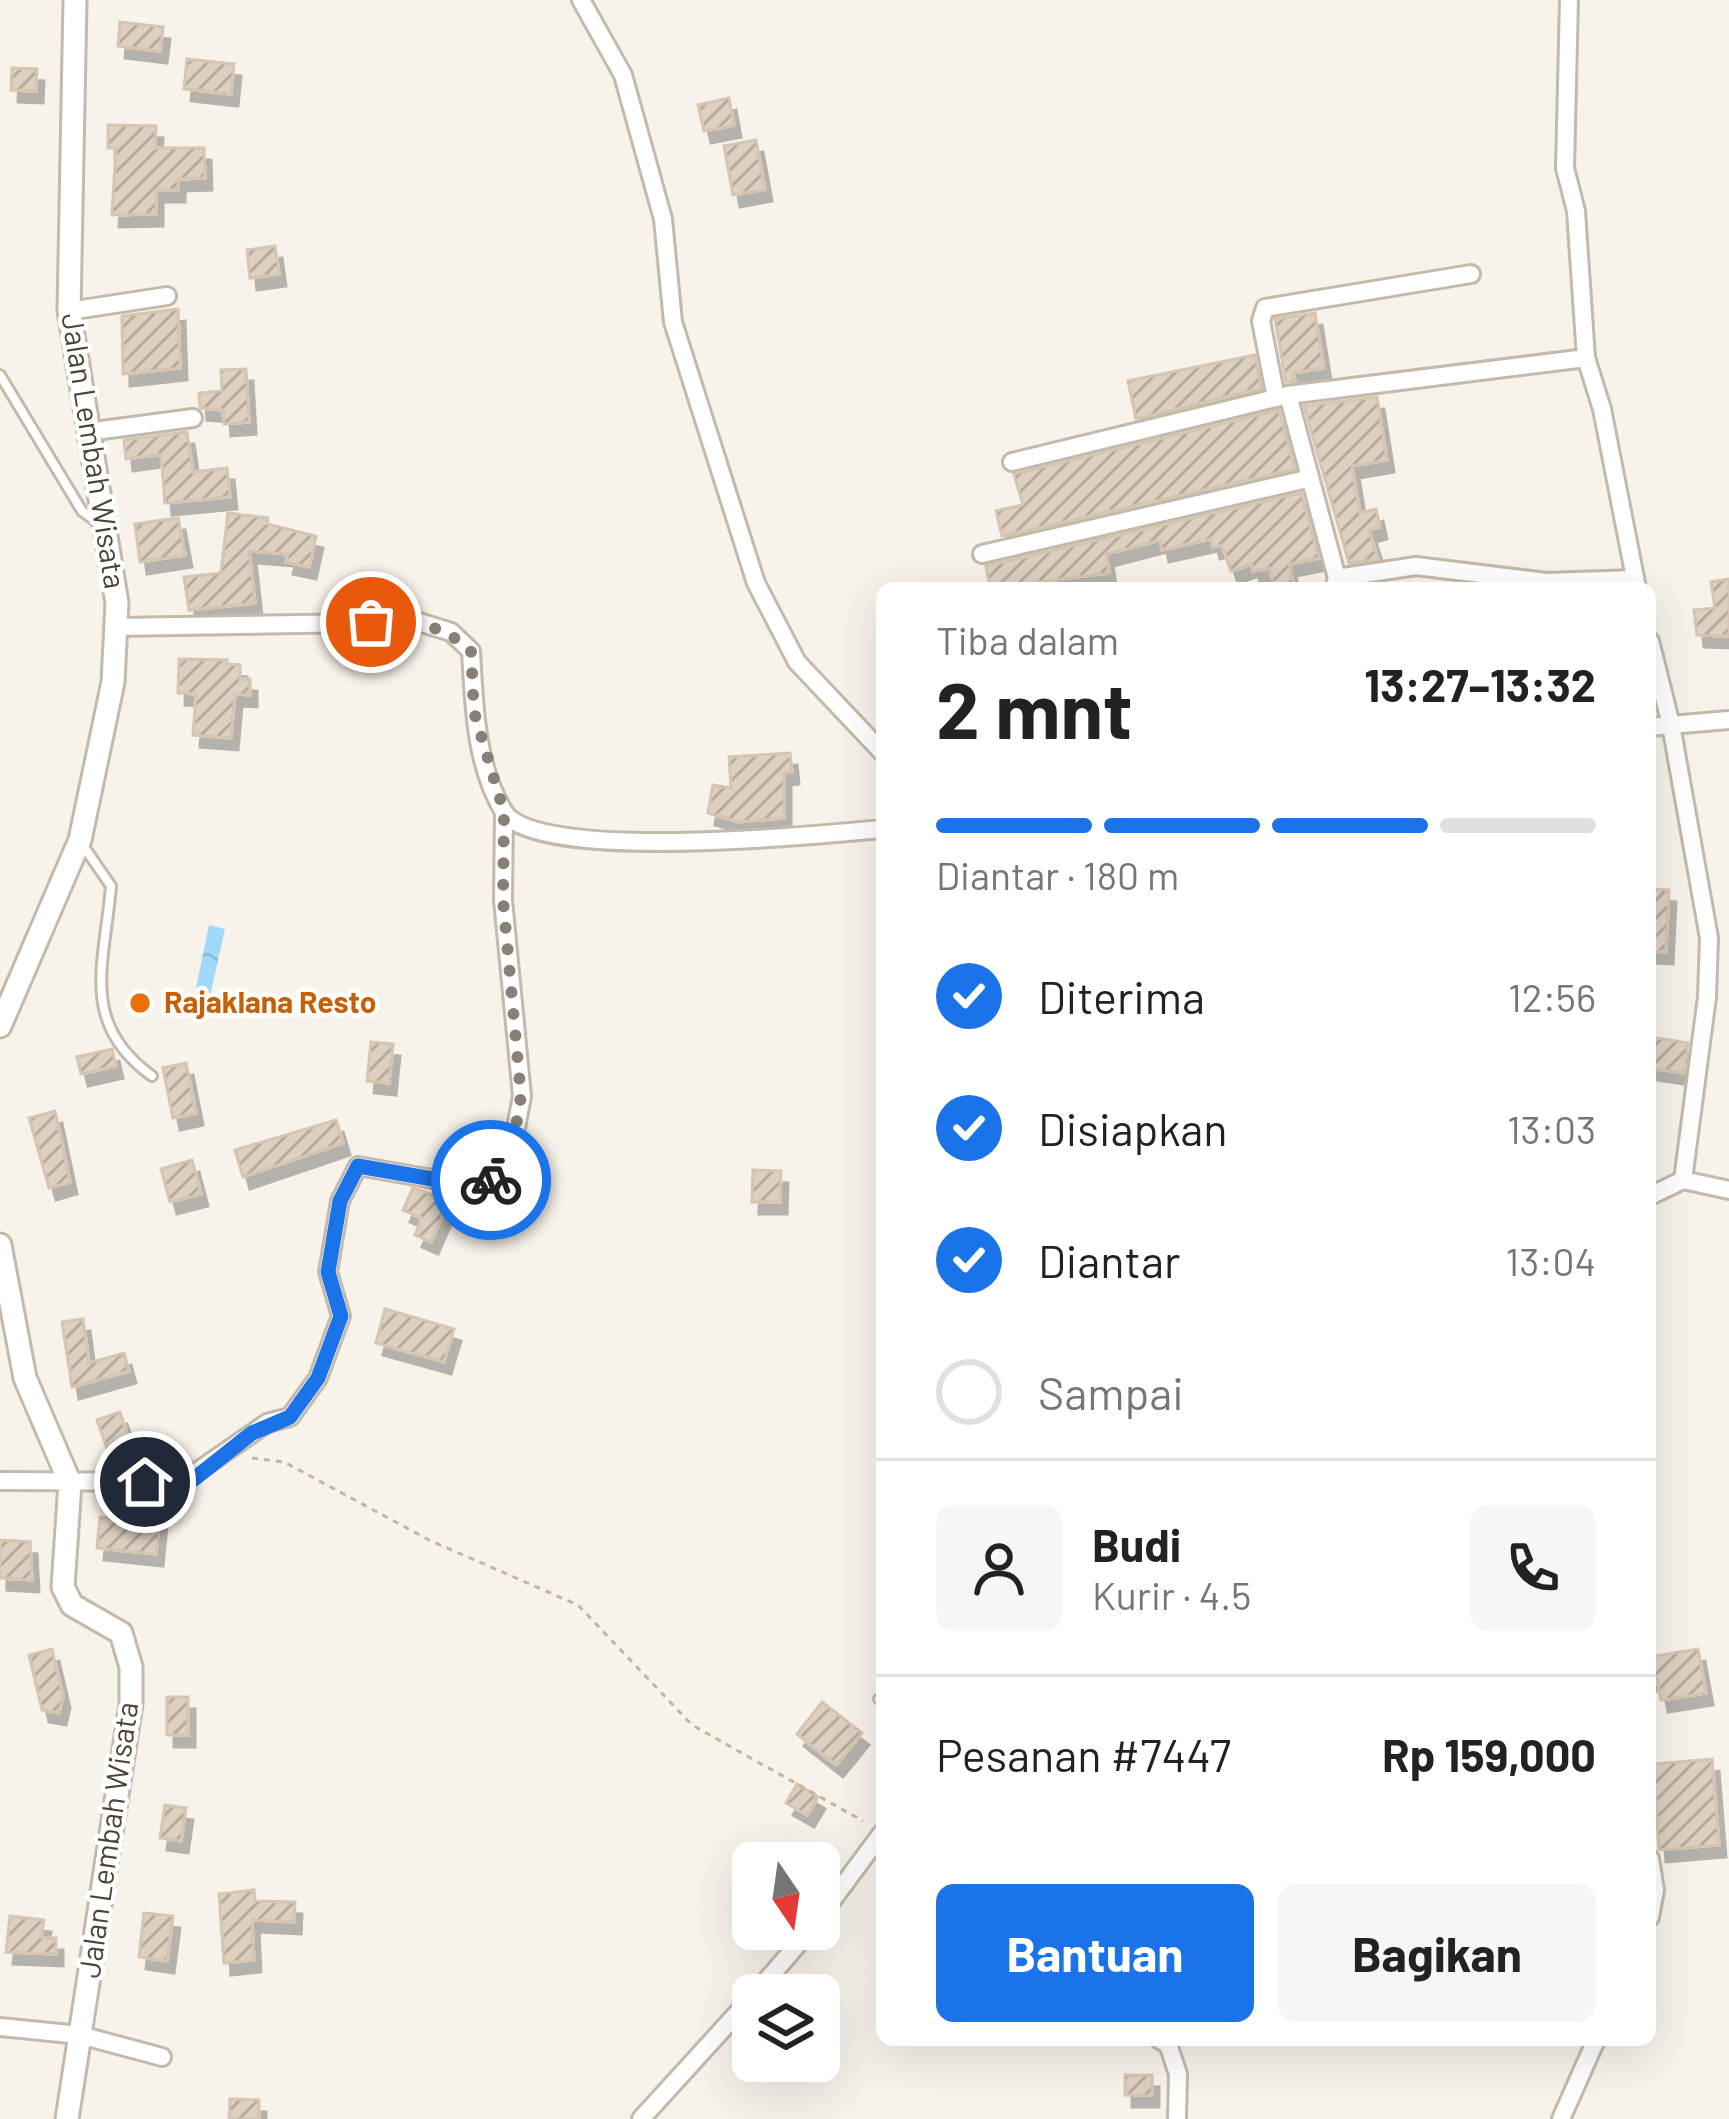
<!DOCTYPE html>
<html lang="id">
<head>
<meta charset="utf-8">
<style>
  :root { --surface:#fff; --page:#f6f6f6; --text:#222; --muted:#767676; --line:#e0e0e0; --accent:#1a73e8 }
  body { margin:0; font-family:Barlow,sans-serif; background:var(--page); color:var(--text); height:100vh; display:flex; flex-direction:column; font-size:45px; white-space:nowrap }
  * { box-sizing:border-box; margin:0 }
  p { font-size:39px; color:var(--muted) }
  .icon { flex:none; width:66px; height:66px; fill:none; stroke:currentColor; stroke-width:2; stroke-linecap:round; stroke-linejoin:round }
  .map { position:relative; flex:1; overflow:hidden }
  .details { position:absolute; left:876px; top:582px; width:780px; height:1464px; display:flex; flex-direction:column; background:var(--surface); border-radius:18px; box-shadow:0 12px 48px #0002 }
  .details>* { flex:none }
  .needle { width:78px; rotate:167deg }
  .fabs { position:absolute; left:732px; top:1842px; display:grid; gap:24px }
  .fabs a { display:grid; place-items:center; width:108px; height:108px; border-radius:18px; background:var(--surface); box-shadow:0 12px 48px #0002; font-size:60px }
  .pin { position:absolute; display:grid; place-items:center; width:102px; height:102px; color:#fff; margin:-51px; border:6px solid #fff; border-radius:50%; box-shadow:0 3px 12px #0007 }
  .courier { position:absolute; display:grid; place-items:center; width:120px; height:120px; margin:-60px; border:9px solid #1a73e8; border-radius:50%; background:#fff; color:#222; box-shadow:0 3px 15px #0007 }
  .summary em { font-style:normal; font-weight:700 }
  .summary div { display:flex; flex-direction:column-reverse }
  .summary { display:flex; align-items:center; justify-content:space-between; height:204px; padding:0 60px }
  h1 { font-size:78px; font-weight:700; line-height:90px }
  .bar { display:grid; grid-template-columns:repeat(4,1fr); gap:18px 12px; align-content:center; height:144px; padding:0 60px }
  .bar i { height:15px; border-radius:9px; background:var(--line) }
  .bar .selected { background:var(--accent) }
  .bar p { grid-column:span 4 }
  .line { display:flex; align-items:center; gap:30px; padding:0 60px; border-top:3px solid var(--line) }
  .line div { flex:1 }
  .round { display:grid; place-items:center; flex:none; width:126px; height:126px; border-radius:18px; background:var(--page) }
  ol { padding:0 60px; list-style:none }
  li { display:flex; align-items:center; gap:36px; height:132px }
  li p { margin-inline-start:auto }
  li .icon { padding:12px; border-radius:50%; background:var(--accent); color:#fff; stroke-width:4 }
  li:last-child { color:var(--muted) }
  li i { width:66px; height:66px; border:6px solid var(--line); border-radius:50% }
  .action { display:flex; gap:24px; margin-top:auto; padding:24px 60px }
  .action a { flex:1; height:138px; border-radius:18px; background:var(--accent); color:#fff; font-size:48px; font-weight:700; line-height:138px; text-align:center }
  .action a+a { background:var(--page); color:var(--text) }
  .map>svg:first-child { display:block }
  .water { fill:url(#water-ripples) }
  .building { fill:url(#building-hatch); stroke:#d6c5b0; stroke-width:3; filter:url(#shadow) }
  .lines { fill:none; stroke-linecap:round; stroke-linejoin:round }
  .service-casing { stroke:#c4baab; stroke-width:14 }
  .minor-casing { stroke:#c4baab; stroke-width:22 }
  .tertiary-casing { stroke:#c4baab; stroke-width:27 }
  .path { stroke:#c7b59a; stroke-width:3; stroke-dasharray:6 6; stroke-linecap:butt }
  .service { stroke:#fff; stroke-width:8 }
  .minor { stroke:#fff; stroke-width:16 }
  .tertiary { stroke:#fff; stroke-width:21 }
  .done { stroke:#888076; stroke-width:12; stroke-dasharray:0 21.6 }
  .route { stroke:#1a73e8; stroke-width:15 }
  .food-dot { fill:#e8710a; stroke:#fff; stroke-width:4.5 }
  .labels { text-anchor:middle; stroke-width:9; stroke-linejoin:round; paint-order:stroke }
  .street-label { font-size:30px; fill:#4c4337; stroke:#fff }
  .food-label { font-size:30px; font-weight:bold; fill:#c56008; stroke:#fff; text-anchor:start }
</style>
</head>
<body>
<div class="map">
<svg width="1729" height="2119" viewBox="0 0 1729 2119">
  <defs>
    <pattern id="water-ripples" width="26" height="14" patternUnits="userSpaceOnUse" patternTransform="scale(3)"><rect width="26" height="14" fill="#a0d9f9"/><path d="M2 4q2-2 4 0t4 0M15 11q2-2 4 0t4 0" fill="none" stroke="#8bbbd6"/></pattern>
    <pattern id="building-hatch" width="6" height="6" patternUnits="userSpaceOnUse" patternTransform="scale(3)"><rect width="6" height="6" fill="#ddd0c1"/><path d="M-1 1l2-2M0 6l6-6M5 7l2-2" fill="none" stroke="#b5aa9e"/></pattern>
    <filter id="shadow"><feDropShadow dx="7" dy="12" stdDeviation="0" flood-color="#0004"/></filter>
  </defs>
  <rect width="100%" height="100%" fill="#f7f2ea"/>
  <path class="water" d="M209 925 225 929 209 1001 194 998Z"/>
  <g class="building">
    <path d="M120 22 163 27 160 51 118 46Z"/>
    <path d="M187 59 234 64 231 94 184 89Z"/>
    <path d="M12 68 37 69 36 91 11 90Z"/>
    <path d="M729 98 734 125 704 131 698 105Z"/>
    <path d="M108 125 156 126 155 148H204L205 178 178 179V190H156V214L112 215 116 148H108Z"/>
    <path d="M756 140 765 189 733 195 724 146Z"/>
    <path d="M275 246 279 274 250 278 247 250Z"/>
    <path d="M178 309 180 368 123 374 122 316Z"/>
    <path d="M1315 313 1324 368 1293 373 1295 381 1286 382 1275 319Z"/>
    <path d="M1255 355 1261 388 1136 419 1128 381Z"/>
    <path d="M246 369 249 422 224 424 223 410 200 408 199 393 222 391 221 370Z"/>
    <path d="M1377 397 1387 460 1352 466 1360 513 1376 509 1380 527 1369 530 1378 559 1349 563 1304 406Z"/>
    <path d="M1279 410 1295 469 1002 536 996 511 1023 505 1014 474Z"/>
    <path d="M187 432 193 472 227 468 230 497 165 503 161 454 126 459 124 440Z"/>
    <path d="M1301 493 1319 558 1289 564 1294 588H1274L1270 568 1253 571 1252 564 1231 571 1222 545 1213 547 1211 539 1162 550 1160 540 1106 554 1109 573 990 588 986 566Z"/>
    <path d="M228 513 268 518 267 524 316 536 309 567 286 562 288 554 249 551 255 603 189 610 184 577 221 573Z"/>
    <path d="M178 518 185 555 140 562 135 524Z"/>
    <path d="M1729 579V636L1697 635 1694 610 1715 608 1711 582Z"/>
    <path d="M179 659 227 660V664L240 665V679H250V695L235 694 231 738 193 735 196 694 178 693Z"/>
    <path d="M790 753 792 772 784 773V818L738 822 708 813 713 785 731 788 729 757Z"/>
    <path d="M1650 889 1669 890 1666 952 1650 951Z"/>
    <path d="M1650 1037 1688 1043 1684 1073 1650 1068Z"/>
    <path d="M371 1042 393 1044 389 1083 367 1081Z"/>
    <path d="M112 1049 116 1066 81 1074 77 1057Z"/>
    <path d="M186 1063 196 1113 173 1118 163 1068Z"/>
    <path d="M55 1111 70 1182 49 1188 29 1118Z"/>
    <path d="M336 1120 343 1143 243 1177 235 1150Z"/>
    <path d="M192 1160 201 1194 170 1202 161 1169Z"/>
    <path d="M753 1170 781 1171 780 1202H752Z"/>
    <path d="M413 1188 449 1201 431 1242 415 1235 422 1218 403 1210Z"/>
    <path d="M385 1309 454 1329 444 1362 376 1343Z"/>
    <path d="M83 1319 89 1363 124 1353 129 1371 72 1387 62 1322Z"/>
    <path d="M120 1412 132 1449 110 1457 97 1420Z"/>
    <path d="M145 1502 161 1504 156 1554 97 1548 100 1517 141 1522Z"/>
    <path d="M0 1540 30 1542 32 1580 0 1578Z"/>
    <path d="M52 1649 63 1696 59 1713 42 1710 29 1655Z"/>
    <path d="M1698 1649 1706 1693 1661 1700 1657 1678 1650 1679V1657Z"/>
    <rect x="167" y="1697" width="21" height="38"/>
    <path d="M822 1702 862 1733 836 1765 797 1734Z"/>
    <path d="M1712 1759 1719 1845 1659 1850 1653 1764Z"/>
    <path d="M797 1784 818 1797 807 1815 786 1803Z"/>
    <path d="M165 1805 186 1808 181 1841 160 1838Z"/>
    <path d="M254 1890 255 1901 295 1902 294 1922 252 1920 254 1960 224 1963 219 1894Z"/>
    <path d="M144 1913 173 1916 167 1961 139 1957Z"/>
    <path d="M10 1916 44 1920 41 1938H56V1954L6 1952Z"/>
    <rect x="1125" y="2075" width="27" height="20"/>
    <path d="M230 2099 259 2100V2119H229Z"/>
  </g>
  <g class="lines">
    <g class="service-casing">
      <g id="service">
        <path d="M0 375 82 511 100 524"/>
        <path d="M82 844 111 886C105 962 78 1023 152 1076"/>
        <path d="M879 1699 882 1701"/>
      </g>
    </g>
    <g class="minor-casing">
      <g id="minor">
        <path d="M581 0 623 75 663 219 673 322 756 583 797 662 882 752"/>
        <path d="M1569 0 1565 168 1576 211 1586 358 1602 409 1637 588"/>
        <path d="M69 311 167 296"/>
        <path d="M1288 395 1337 578"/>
        <path d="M1276 398 1261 321 1265 308 1471 274"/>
        <path d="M87 432 193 418"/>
        <path d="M1012 462 1288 395 1586 358"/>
        <path d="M982 554 1307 479"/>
        <path d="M1334 588 1337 578 1416 566 1547 582 1635 579"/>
        <path d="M116 627 419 622 451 632 471 651C474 703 475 765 504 812 536 863 819 835 882 829"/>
        <path d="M1650 641 1671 725 1729 720"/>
        <path d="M1650 727 1671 725 1709 938 1707 997 1683 1180"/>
        <path d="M1650 1196 1683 1180 1729 1190"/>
        <path d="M0 1481 182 1482 267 1423 290 1417 318 1378 341 1316 328 1272 340 1201 358 1166 473 1186 497 1179 513 1144 522 1096 503 900 504 812"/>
        <path d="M1650 1859 1655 1890 1650 1917"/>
        <path d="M819 1918 882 1833"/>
        <path d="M754 1995 811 1929"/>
        <path d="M0 2027 80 2035 162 2057"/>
        <path d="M1160 2040 1168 2044 1178 2074 1177 2119"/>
        <path d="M641 2119 753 1996"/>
        <path d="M1561 2119 1596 2040"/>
      </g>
    </g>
    <g class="tertiary-casing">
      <g id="tertiary">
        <path d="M0 1026 80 840 113 682 117 603 69 311 75 0"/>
        <path d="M0 1245 25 1378 70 1483 63 1587 72 1605 121 1633 131 1667V1704L67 2119"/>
      </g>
    </g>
    <path class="path" d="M252 1458 284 1462 431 1541 578 1605 692 1725 863 1821"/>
    <use href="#service" class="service"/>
    <use href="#minor" class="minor"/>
    <use href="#tertiary" class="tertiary"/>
  </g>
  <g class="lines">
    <path class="done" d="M371 622C412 622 440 622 471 651L474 712 504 812 503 900 521 1096 513 1144 491 1180"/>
    <path class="route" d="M145 1482 194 1479 252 1433 290 1417 318 1378 341 1316 328 1272 340 1201 358 1166 473 1186 491 1180"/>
  </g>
  <circle class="food-dot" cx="140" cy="1003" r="12"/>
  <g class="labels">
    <g class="street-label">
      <text transform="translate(93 451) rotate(81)" y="10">Jalan Lembah Wisata</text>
      <text transform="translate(109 1840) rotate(-82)" y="10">Jalan Lembah Wisata</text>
    </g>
    <g class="food-label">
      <text x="164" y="1013">Rajaklana Resto</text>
    </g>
  </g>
</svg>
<div class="fabs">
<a><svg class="needle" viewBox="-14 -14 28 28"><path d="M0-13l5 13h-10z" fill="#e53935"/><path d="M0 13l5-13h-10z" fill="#767676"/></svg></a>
<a><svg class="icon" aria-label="layers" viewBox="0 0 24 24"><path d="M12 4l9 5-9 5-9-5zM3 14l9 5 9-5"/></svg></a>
</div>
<div class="pin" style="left:371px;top:622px;background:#ea580c"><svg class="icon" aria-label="bag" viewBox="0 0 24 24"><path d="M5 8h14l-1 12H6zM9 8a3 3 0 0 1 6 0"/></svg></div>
<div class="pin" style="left:145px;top:1482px;background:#1f2937"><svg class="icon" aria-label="home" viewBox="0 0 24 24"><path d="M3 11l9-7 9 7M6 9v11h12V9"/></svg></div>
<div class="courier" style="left:491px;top:1180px"><svg class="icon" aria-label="bike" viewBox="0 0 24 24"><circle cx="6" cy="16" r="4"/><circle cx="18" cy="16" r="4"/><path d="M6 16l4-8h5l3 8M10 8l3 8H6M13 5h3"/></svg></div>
<section class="details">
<div class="summary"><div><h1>2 mnt</h1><p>Tiba dalam</p></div><em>13:27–13:32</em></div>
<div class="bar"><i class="selected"></i><i class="selected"></i><i class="selected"></i><i></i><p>Diantar · 180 m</p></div>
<ol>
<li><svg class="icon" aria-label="check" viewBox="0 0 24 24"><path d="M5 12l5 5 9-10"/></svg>Diterima<p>12:56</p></li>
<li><svg class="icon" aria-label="check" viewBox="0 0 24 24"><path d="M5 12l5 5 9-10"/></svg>Disiapkan<p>13:03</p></li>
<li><svg class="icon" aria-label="check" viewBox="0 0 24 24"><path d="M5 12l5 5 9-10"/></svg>Diantar<p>13:04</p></li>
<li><i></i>Sampai</li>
</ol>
<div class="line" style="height:216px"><a class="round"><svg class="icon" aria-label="person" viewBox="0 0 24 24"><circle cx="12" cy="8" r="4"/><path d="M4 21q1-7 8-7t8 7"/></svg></a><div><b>Budi</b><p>Kurir · 4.5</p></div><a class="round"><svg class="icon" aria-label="phone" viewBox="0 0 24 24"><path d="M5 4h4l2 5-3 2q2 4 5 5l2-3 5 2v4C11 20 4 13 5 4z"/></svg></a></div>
<div class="line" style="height:156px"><div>Pesanan #7447</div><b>Rp 159,000</b></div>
<div class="action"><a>Bantuan</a><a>Bagikan</a></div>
</section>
</div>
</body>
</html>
